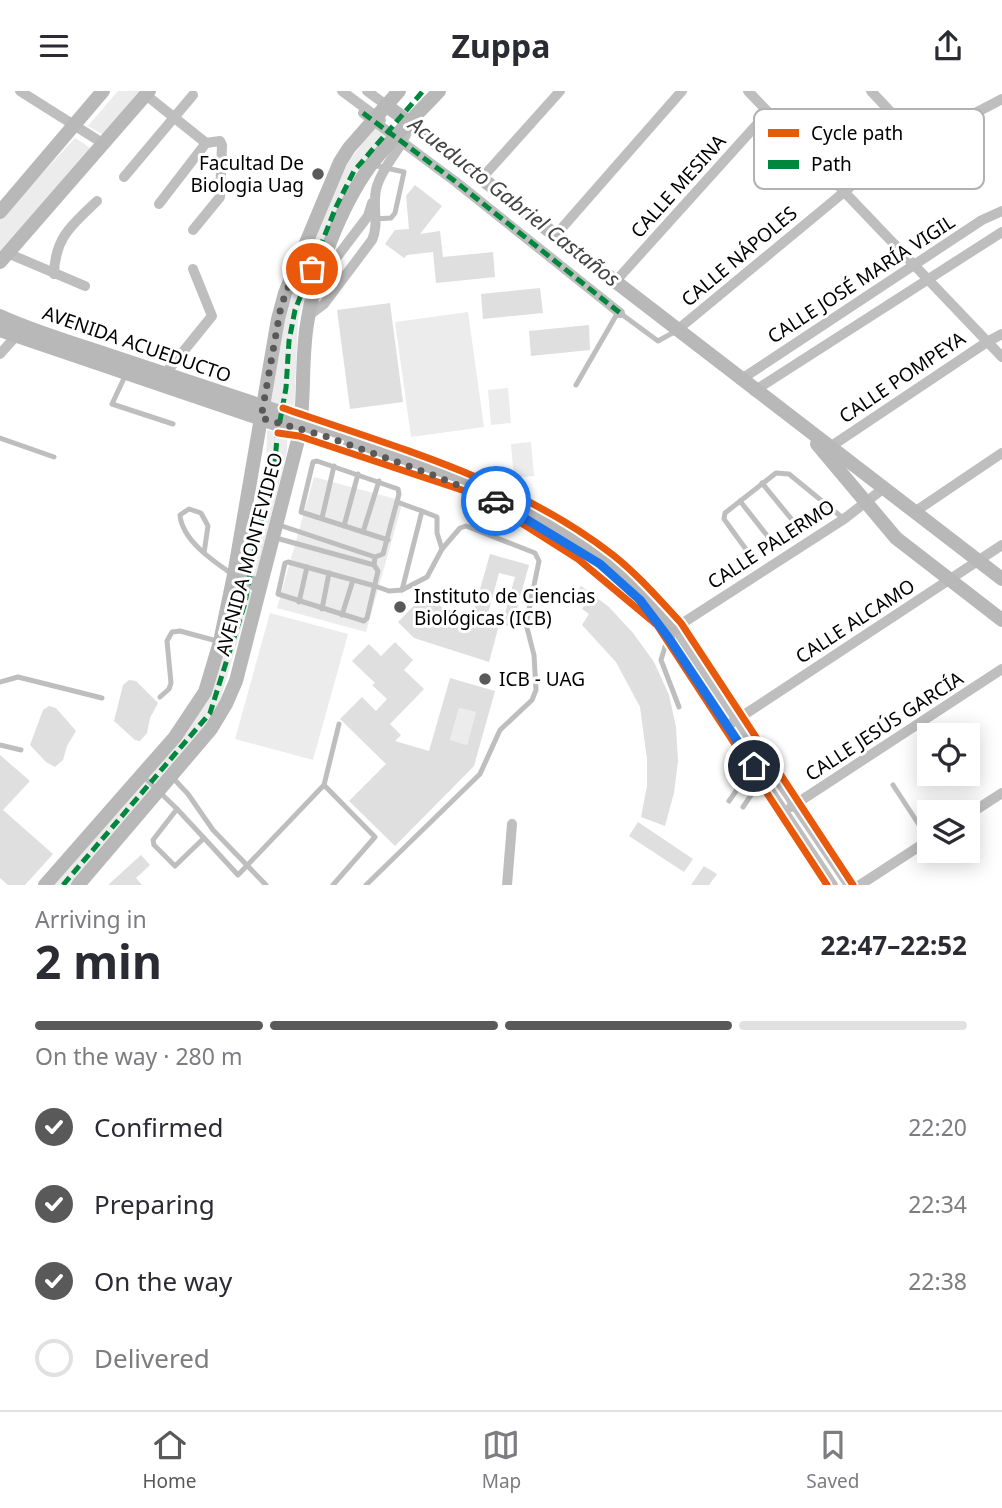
<!DOCTYPE html>
<html lang="en">
<head>
<meta charset="utf-8">
<style>
  :root { --surface:#fff; --page:#f2f2f3; --text:#2b2b33; --muted:#7c7c81; --line:#e1e1e2; --accent:#595959 }
  body { margin:0; font-family:"Noto Sans",sans-serif; background:var(--page); color:var(--text); height:100vh; display:flex; flex-direction:column; font-size:26px; white-space:nowrap }
  * { box-sizing:border-box; margin:0 }
  p { font-size:23px; color:var(--muted) }
  .icon { flex:none; width:38px; height:38px; fill:none; stroke:currentColor; stroke-width:2; stroke-linecap:round; stroke-linejoin:round }
  .map { position:relative; height:794px; overflow:hidden }
  .drawer { display:flex; flex-direction:column; background:var(--surface); flex:1 }
  .drawer>* { flex:none }
  .fabs { position:absolute; left:917px; top:632px; display:grid; gap:14px }
  .fabs a { display:grid; place-items:center; width:63px; height:63px; border-radius:0px; background:var(--surface); box-shadow:0 4px 18px #0003; font-size:35px }
  .pin { position:absolute; display:grid; place-items:center; width:60px; height:60px; color:#fff; margin:-30px; border:4px solid #fff; border-radius:50%; box-shadow:0 2px 7px #0007 }
  .courier { position:absolute; display:grid; place-items:center; width:70px; height:70px; margin:-35px; border:5px solid #1a73e8; border-radius:50%; background:#fff; color:#222; box-shadow:0 2px 9px #0007 }
  .headline em { font-style:normal; font-weight:700 }
  .headline div { display:flex; flex-direction:column-reverse }
  .headline { display:flex; align-items:center; justify-content:space-between; height:119px; padding:0 35px }
  h1 { font-size:46px; font-weight:700; line-height:52px }
  .bar { display:grid; grid-template-columns:repeat(4,1fr); gap:10px 7px; align-content:center; height:84px; padding:0 35px }
  .bar i { height:9px; border-radius:5px; background:var(--line) }
  .bar .on { background:var(--accent) }
  .bar p { grid-column:span 4 }
  ol { padding:0 35px; list-style:none }
  li { display:flex; align-items:center; gap:21px; height:77px }
  li p { margin-inline-start:auto }
  li .icon { padding:7px; border-radius:50%; background:var(--accent); color:#fff; stroke-width:4 }
  li:last-child { color:var(--muted) }
  li i { width:38px; height:38px; border:4px solid var(--line); border-radius:50% }
  header { display:flex; justify-content:space-between; align-items:center; height:91px; padding:0 35px; background:var(--surface); font-size:32px; font-weight:700 }
  .tab-bar { display:flex; justify-content:space-around; align-items:center; height:98px; border-top:2px solid var(--line); background:var(--surface); font-size:19px; color:var(--muted) }
  .tab-bar a { display:grid; justify-items:center; gap:4px }
  .tab-bar .on { color:var(--accent) }
  .map>svg:first-child { display:block }
  .green { fill:#ececec }
  .lines { fill:none; stroke-linecap:round; stroke-linejoin:round }
  .canal { stroke:#bfbfbf; stroke-width:10 }
  .building { fill:#dfdfdf; fill-rule:evenodd }
  .lane { stroke:#bebebe; stroke-width:5 }
  .street { stroke:#bebebe; stroke-width:10 }
  .secondary { stroke:#b8b8b8; stroke-width:14 }
  .quiet { stroke:#00873e; stroke-width:5; stroke-dasharray:10 5; stroke-linecap:butt }
  .cycleway-casing { stroke:#fff; stroke-width:11 }
  .cycleway { stroke:#e8590c; stroke-width:7 }
  .done { stroke:#595959; stroke-width:7; stroke-dasharray:0 12.6 }
  .route { stroke:#1a73e8; stroke-width:9 }
  .poi-dot { fill:#595959; stroke:#fff; stroke-width:2.5 }
  .labels { text-anchor:middle; stroke-width:6; stroke-linejoin:round; paint-order:stroke }
  .poi-label { font-size:19px; fill:#000; stroke:#fff; text-anchor:start }
  .street-label { font-size:19px; fill:#000; stroke:#fff }
  .water-label { font-size:21px; font-style:italic; fill:#444; stroke:#fff }
  .key { fill:#fff; stroke:#b2b2b2; stroke-width:2 }
  .key-label { font-size:19px; fill:#000 }
</style>
</head>
<body>
<header><svg class="icon" aria-label="menu" viewBox="0 0 24 24"><path d="M4 6h16M4 12h16M4 18h16"/></svg>Zuppa<svg class="icon" aria-label="share" viewBox="0 0 24 24"><path d="M12 15V3M7 8l5-5 5 5M5 13v7h14v-7"/></svg></header>
<div class="map">
<svg width="1002" height="794" viewBox="0 0 1002 794">
  <rect width="100%" height="100%" fill="#fff"/>
  <g class="green">
    <path d="M118 0H144L105 45 88 35Z"/>
    <path d="M376 34 388 45 355 82 317 177 299 174 334 91Z"/>
    <path d="M75 47 92 58 0 160V128Z"/>
    <path d="M293 189 309 193 298 227 294 324 268 315 273 277Z"/>
    <path d="M468 221 484 336 411 346 395 231Z"/>
    <path d="M508 297 511 332 491 334 488 299Z"/>
    <path d="M267 339 287 345V360L255 490 239 483 266 378Z"/>
    <path d="M531 351 534 385 514 387 511 353Z"/>
    <path d="M314 386 403 410 366 541 277 517Z"/>
    <path d="M236 497 252 501 219 613 200 643 71 794H50L192 629Z"/>
    <path d="M270 522 348 543 313 669 235 648Z"/>
    <path d="M459 617 476 621 467 654 450 649Z"/>
  </g>
  <g class="lines">
    <path class="canal" d="M342 0 381 29"/>
  </g>
  <g class="building">
    <path d="M415 94 442 115 420 143 440 140 443 166 493 161 495 186 436 192 433 161 407 164 404 167 385 153 395 139 409 138 406 105Z"/>
    <path d="M540 197 543 222 483 228 481 203Z"/>
    <path d="M390 212 403 311 350 318 337 219Z"/>
    <path d="M589 234 590 259 531 265 529 240Z"/>
    <path d="M490 463 529 474 512 536 502 533 515 486 499 482 486 530 499 534 489 571 414 547 398 531 426 502 443 517 472 526Z"/>
    <path d="M581 495 609 516 633 542 654 571 669 604 676 636 678 670 674 702 665 735 641 726 647 695V668L640 616 616 571 582 534 589 523 582 518 584 515 573 507Z"/>
    <path d="M395 551 413 569 404 579 424 598 390 633 401 644 395 650 429 660 450 587 495 600 474 675 395 755 349 710 386 673 340 628 362 606 376 620 387 608 372 594 375 592 352 570 369 553 381 565ZM459 617 476 621 467 654 450 649Z"/>
    <path d="M129 589 136 590 158 612 150 627 147 642 140 650 135 649 114 630 123 594Z"/>
    <path d="M49 615 56 617 76 640 67 655 63 669 55 676 46 671 30 654 43 619Z"/>
    <path d="M0 664 30 690 3 719 53 763 25 794H8L0 787Z"/>
    <path d="M638 731 693 768 684 781 629 745Z"/>
    <path d="M141 764 150 774 136 787 142 794H108Z"/>
    <path d="M704 775 717 783 709 794H691Z"/>
  </g>
  <g class="lines">
    <g class="lane">
      <path d="M373 74 404 81 395 122 391 127 374 128"/>
      <path d="M126 283 112 313 173 333"/>
      <path d="M576 294 617 223 620 222 658 250 676 240"/>
      <path d="M0 347 54 366"/>
      <path d="M762 392 793 430"/>
      <path d="M740 410 769 447"/>
      <path d="M322 427 334 375"/>
      <path d="M279 434 375 466 383 463 399 403 398 398 317 370 313 371 301 421 388 449"/>
      <path d="M344 435 358 383"/>
      <path d="M363 441 379 390"/>
      <path d="M276 447 374 474"/>
      <path d="M748 461 724 428 725 422 776 382 789 383 844 428"/>
      <path d="M204 462 208 435 201 422 189 418 180 424C182 449 213 470 232 483"/>
      <path d="M375 466 374 474 378 480 367 527 364 530 278 503 285 472 288 471 375 495 389 500 402 499 422 420 397 411"/>
      <path d="M402 499 427 486 442 458 437 442V426L422 420"/>
      <path d="M299 511 307 476"/>
      <path d="M322 518 329 482"/>
      <path d="M342 524 353 489"/>
      <path d="M668 546 661 569 679 616"/>
      <path d="M0 591 18 586 102 607"/>
      <path d="M160 606 169 598 171 592 167 550 172 541 180 540 217 550"/>
      <path d="M0 654 21 659"/>
      <path d="M142 684 177 718 153 749 154 754 175 775 204 747 238 784 324 694 375 746 333 794"/>
      <path d="M173 687 188 703 213 739 266 794"/>
      <path d="M324 694 339 633"/>
      <path d="M893 694 929 749"/>
      <path d="M729 710 753 676"/>
      <path d="M743 716 762 688"/>
      <path d="M177 718 204 747"/>
      <path d="M366 794 480 683 500 639 532 609 536 599 534 564 526 533 539 470 535 462 466 435 460 437 442 458"/>
    </g>
    <g class="street">
      <path d="M20 0 104 53"/>
      <path d="M367 0 386 14"/>
      <path d="M748 0 1002 266"/>
      <path d="M871 0 918 50"/>
      <path d="M146 4 206 52"/>
      <path d="M363 22 456 91 620 222"/>
      <path d="M124 86 193 4"/>
      <path d="M481 88 560 0"/>
      <path d="M159 113 206 52 220 50 222 54 220 106 193 139"/>
      <path d="M554 146 682 0"/>
      <path d="M7 162 85 195"/>
      <path d="M296 176 321 179 330 175 368 125 372 112"/>
      <path d="M54 183C55 146 72 134 97 110"/>
      <path d="M614 192 768 21"/>
      <path d="M308 225 324 213 372 149C380 132 371 113 377 95 384 72 404 56 410 33"/>
      <path d="M676 240 878 73 1002 8"/>
      <path d="M0 263 18 243"/>
      <path d="M165 283 212 225 193 178"/>
      <path d="M740 289 982 129 1002 120"/>
      <path d="M754 300 1002 141"/>
      <path d="M827 358 987 251 1002 243"/>
      <path d="M916 420 1002 362"/>
      <path d="M668 546 833 794"/>
      <path d="M727 635 1002 454"/>
      <path d="M791 716 1002 578"/>
      <path d="M968 724 1002 702"/>
      <path d="M507 794 512 733"/>
      <path d="M849 794 675 537 844 428 884 397"/>
      <path d="M860 794 929 749"/>
    </g>
    <g class="secondary">
      <path d="M386 14 1002 488"/>
      <path d="M0 121 103 0"/>
      <path d="M0 171 149 0"/>
      <path d="M0 225C37 242 77 253 115 266 199 294 283 322 367 350 485 390 599 433 675 537"/>
      <path d="M0 239 279 334 308 340"/>
      <path d="M817 353 896 447 1002 529"/>
      <path d="M350 354C467 396 595 440 668 546"/>
      <path d="M234 484 260 495"/>
      <path d="M45 794 175 646 205 601 220 551 234 484 278 228 285 202 340 71 349 57 399 0"/>
      <path d="M78 794 211 638 226 613 236 590 299 345C305 308 301 270 307 233 314 184 341 115 370 75 390 48 416 25 439 0"/>
    </g>
    <g class="quiet">
      <path d="M363 22 456 91 620 222"/>
      <path d="M63 794 210 622 245 512 254 461 275 372 277 346 286 297 289 250 295 219 336 116 354 80 423 0"/>
    </g>
    <g class="cycleway-casing">
      <g id="cycleway">
        <path d="M283 317C395 356 517 389 613 464 638 484 659 508 681 532L853 794"/>
        <path d="M278 342 299 345 477 404 578 468 657 534 827 794"/>
      </g>
    </g>
    <use href="#cycleway" class="cycleway"/>
  </g>
  <g class="lines">
    <path class="done" d="M312 178 296 176 281 215 261 327 328 346 433 384 496 410"/>
    <path class="route" d="M496 410 600 473 640 509 668 546 754 675"/>
  </g>
  <g class="poi-dot">
    <circle cx="318" cy="83" r="7"/>
    <circle cx="400" cy="516" r="7"/>
    <circle cx="485" cy="588" r="7"/>
  </g>
  <g class="labels">
    <g class="poi-label">
      <text x="304" y="79" text-anchor="end">Facultad De<tspan x="304" dy="22">Biologia Uag</tspan></text>
      <text x="414" y="512">Instituto de Ciencias<tspan x="414" dy="22">Biológicas (ICB)</tspan></text>
      <text x="499" y="595">ICB - UAG</text>
    </g>
    <g class="street-label">
      <text transform="translate(678 95) rotate(-48)" y="7">CALLE MESINA</text>
      <text transform="translate(739 165) rotate(-40)" y="7">CALLE NÁPOLES</text>
      <text transform="translate(861 188) rotate(-33)" y="7">CALLE JOSÉ MARÍA VIGIL</text>
      <text transform="translate(137 253) rotate(19)" y="7">AVENIDA ACUEDUCTO</text>
      <text transform="translate(902 286) rotate(-34)" y="7">CALLE POMPEYA</text>
      <text transform="translate(771 453) rotate(-33)" y="7">CALLE PALERMO</text>
      <text transform="translate(249 463) rotate(-75)" y="7">AVENIDA MONTEVIDEO</text>
      <text transform="translate(855 530) rotate(-33)" y="7">CALLE ALCAMO</text>
      <text transform="translate(884 635) rotate(-33)" y="7">CALLE JESÚS GARCÍA</text>
    </g>
    <g class="water-label">
      <text transform="translate(514 111) rotate(38)" y="7">Acueducto Gabriel Castaños</text>
    </g>
  </g>
  <rect x="754" y="18" width="230" height="80" rx="10" class="key"/>
  <rect x="768" y="38" width="31" height="8" fill="#e8590c"/>
  <rect x="768" y="69" width="31" height="9" fill="#00873e"/>
  <g class="key-label">
    <text x="811" y="49">Cycle path</text>
    <text x="811" y="80">Path</text>
  </g>
</svg>
<div class="fabs">
<a><svg class="icon" aria-label="locate" viewBox="0 0 24 24"><circle cx="12" cy="12" r="6"/><path d="M12 2v4M12 18v4M2 12h4M18 12h4"/></svg></a>
<a><svg class="icon" aria-label="layers" viewBox="0 0 24 24"><path d="M12 4l9 5-9 5-9-5zM3 14l9 5 9-5"/></svg></a>
</div>
<div class="pin" style="left:312px;top:178px;background:#ea580c"><svg class="icon" aria-label="bag" viewBox="0 0 24 24"><path d="M5 8h14l-1 12H6zM9 8a3 3 0 0 1 6 0"/></svg></div>
<div class="pin" style="left:754px;top:675px;background:#1f2937"><svg class="icon" aria-label="home" viewBox="0 0 24 24"><path d="M3 11l9-7 9 7M6 9v11h12V9"/></svg></div>
<div class="courier" style="left:496px;top:410px"><svg class="icon" aria-label="car" viewBox="0 0 24 24"><path d="M5 17H2v-5l4-1 3-4h7l3 4 3 1v5h-3M9 17h6M6 11h13"/><circle cx="7" cy="17" r="2"/><circle cx="17" cy="17" r="2"/></svg></div>
</div>
<section class="drawer">
<div class="headline"><div><h1>2 min</h1><p>Arriving in</p></div><em>22:47–22:52</em></div>
<div class="bar"><i class="on"></i><i class="on"></i><i class="on"></i><i></i><p>On the way · 280 m</p></div>
<ol>
<li><svg class="icon" aria-label="check" viewBox="0 0 24 24"><path d="M5 12l5 5 9-10"/></svg>Confirmed<p>22:20</p></li>
<li><svg class="icon" aria-label="check" viewBox="0 0 24 24"><path d="M5 12l5 5 9-10"/></svg>Preparing<p>22:34</p></li>
<li><svg class="icon" aria-label="check" viewBox="0 0 24 24"><path d="M5 12l5 5 9-10"/></svg>On the way<p>22:38</p></li>
<li><i></i>Delivered</li>
</ol>
</section>
<nav class="tab-bar">
<a class="on"><svg class="icon" aria-label="home" viewBox="0 0 24 24"><path d="M3 11l9-7 9 7M6 9v11h12V9"/></svg>Home</a>
<a><svg class="icon" aria-label="map" viewBox="0 0 24 24"><path d="M3 6l6-2 6 2 6-2v14l-6 2-6-2-6 2zM9 4v14M15 6v14"/></svg>Map</a>
<a><svg class="icon" aria-label="saved" viewBox="0 0 24 24"><path d="M7 4h10v16l-5-4-5 4z"/></svg>Saved</a>
</nav>
</body>
</html>
